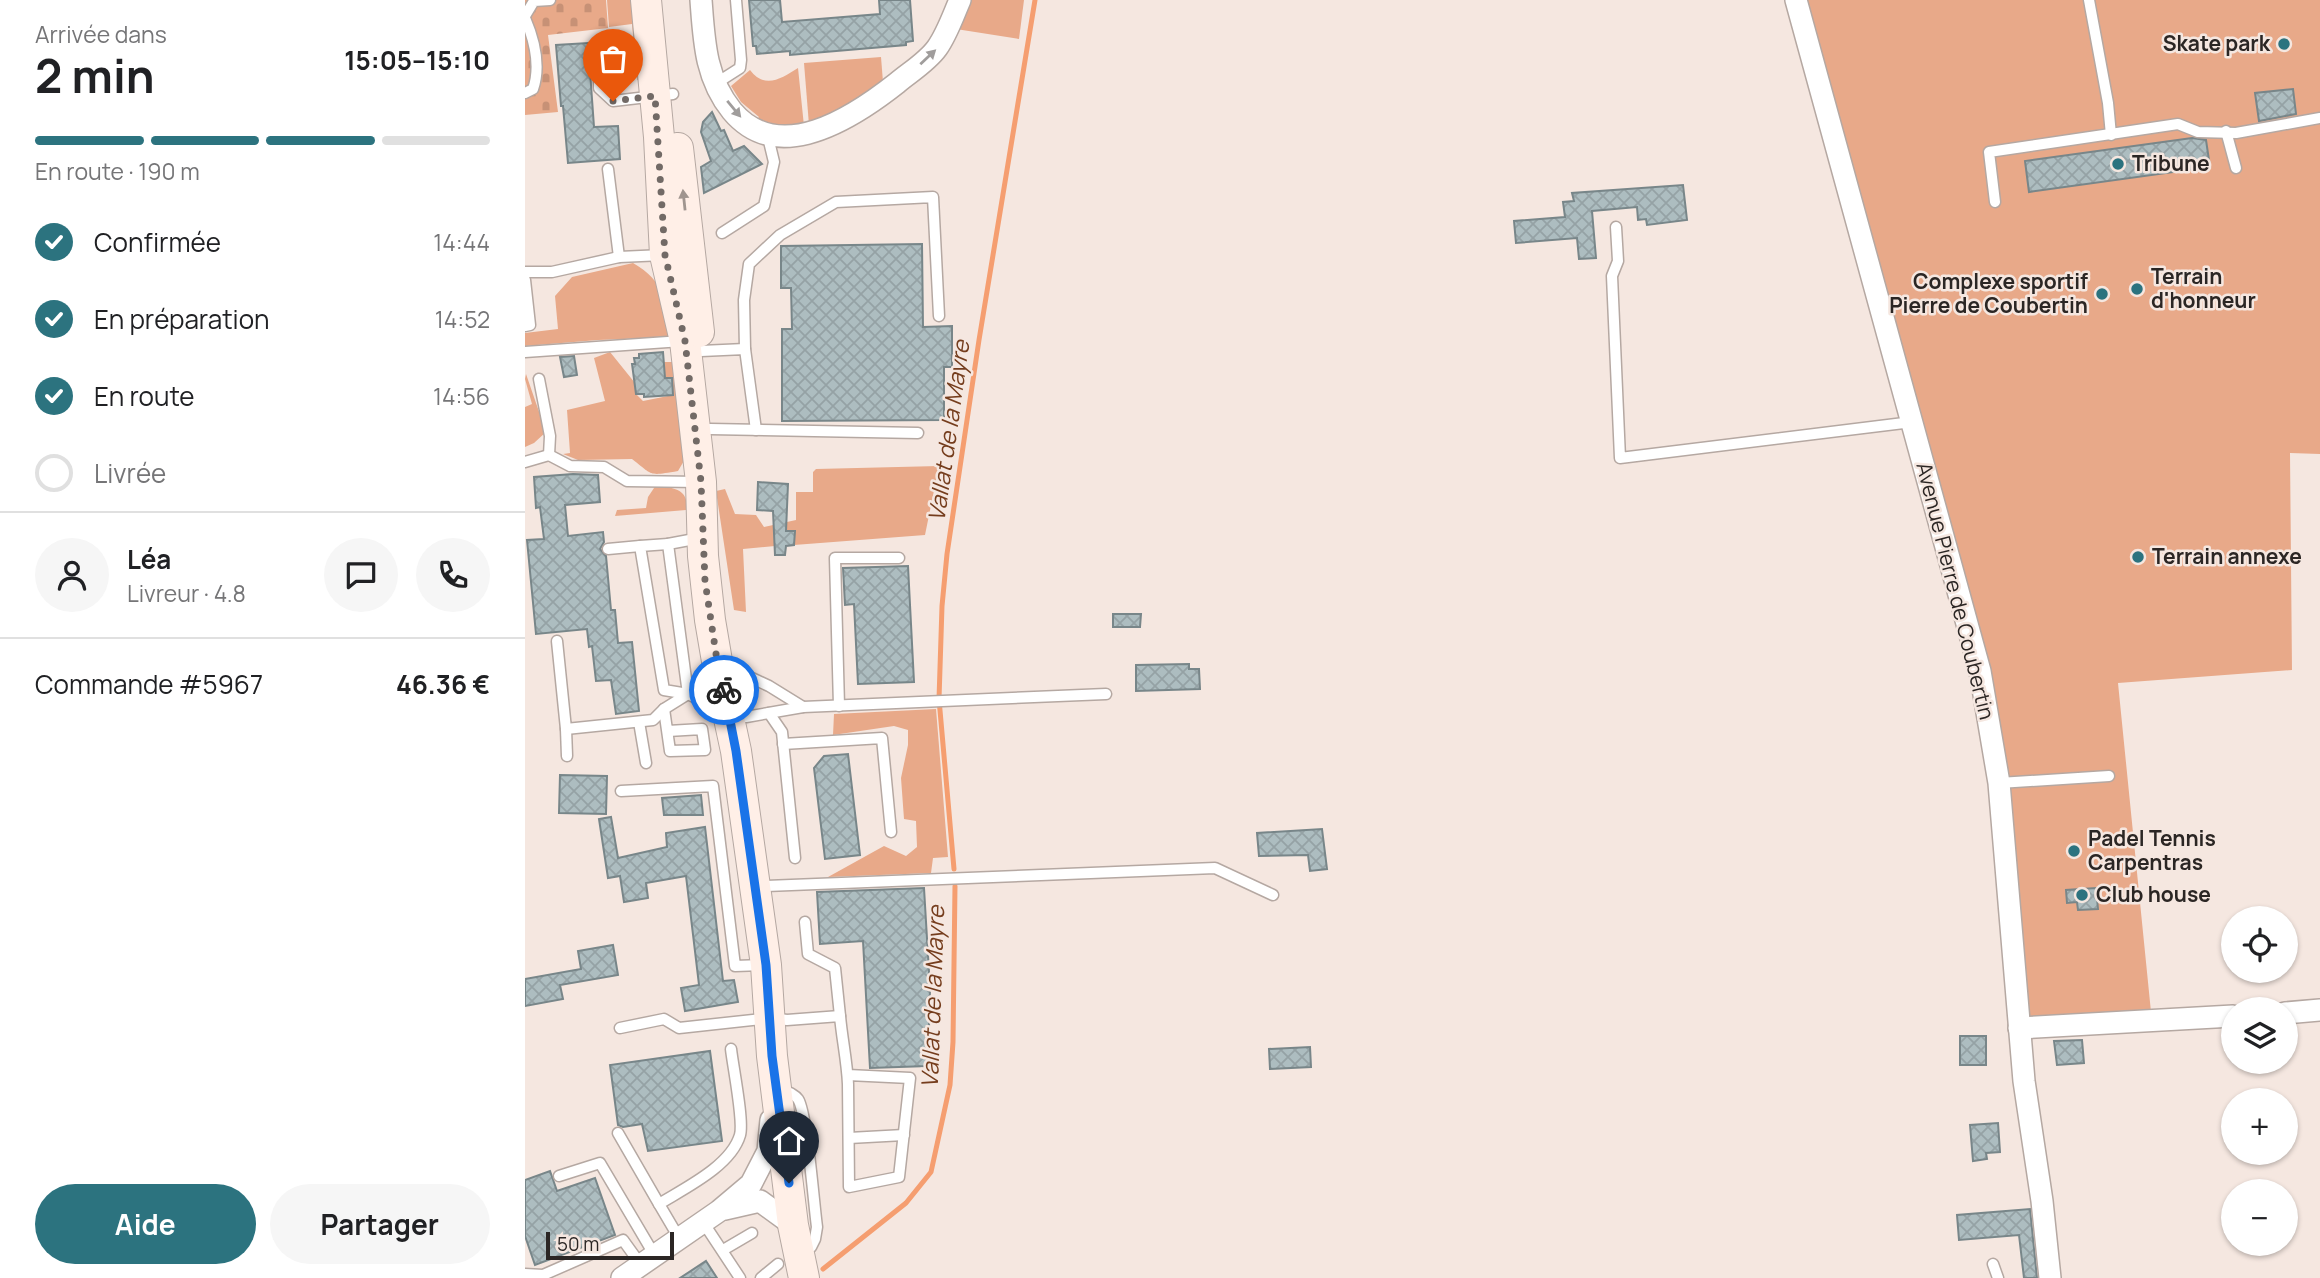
<!DOCTYPE html>
<html lang="fr">
<head>
<meta charset="utf-8">
<style>
  :root { --surface:#fff; --page:#f6f6f6; --text:#202124; --muted:#757577; --line:#e0e0e0; --accent:#2c737f }
  body { margin:0; font-family:Manrope,sans-serif; background:var(--page); color:var(--text); height:100vh; display:flex; flex-direction:column; font-size:26px; white-space:nowrap }
  * { box-sizing:border-box; margin:0 }
  p { font-size:23px; color:var(--muted) }
  .icon { flex:none; width:38px; height:38px; fill:none; stroke:currentColor; stroke-width:2; stroke-linecap:round; stroke-linejoin:round }
  .map { position:relative; flex:1; overflow:hidden }
  .details { display:flex; flex-direction:column; background:var(--surface); width:525px }
  .details>* { flex:none }
  .controls { position:absolute; left:1696px; top:906px; display:grid; gap:14px }
  .controls a { display:grid; place-items:center; width:77px; height:77px; border-radius:50%; background:var(--surface); box-shadow:0 2px 5px #0004; font-size:35px }
  .scale { position:absolute; left:21px; bottom:18px; width:128px; box-sizing:border-box; padding-left:7px; border:4px solid #2b2624; border-top:0; font-size:19px; line-height:24px; white-space:nowrap; color:#2b2624; -webkit-text-stroke:5px #f5e7e0; paint-order:stroke }
  .pin { position:absolute; display:grid; place-items:center; width:60px; height:60px; color:#fff; margin:-72px -30px; border-radius:50% 50% 50% 0; rotate:-45deg; box-shadow:0 0 7px #0007 }
  .pin .icon { rotate:45deg }
  .courier { position:absolute; display:grid; place-items:center; width:70px; height:70px; margin:-35px; border:5px solid #1a73e8; border-radius:50%; background:#fff; color:#222; box-shadow:0 2px 9px #0007 }
  .overview em { font-style:normal; font-weight:700 }
  .overview div { display:flex; flex-direction:column-reverse }
  .overview { display:flex; align-items:center; justify-content:space-between; height:119px; padding:0 35px }
  h1 { font-size:46px; font-weight:700; line-height:52px }
  .bar { display:grid; grid-template-columns:repeat(4,1fr); gap:10px 7px; align-content:center; height:84px; padding:0 35px }
  .bar i { height:9px; border-radius:5px; background:var(--line) }
  .bar .active { background:var(--accent) }
  .bar p { grid-column:span 4 }
  .line { display:flex; align-items:center; gap:18px; padding:0 35px; border-top:2px solid var(--line) }
  .line div { flex:1 }
  .round { display:grid; place-items:center; flex:none; width:74px; height:74px; border-radius:37px; background:var(--page) }
  ol { padding:0 35px; list-style:none }
  li { display:flex; align-items:center; gap:21px; height:77px }
  li p { margin-inline-start:auto }
  li .icon { padding:7px; border-radius:50%; background:var(--accent); color:#fff; stroke-width:4 }
  li:last-child { color:var(--muted) }
  li i { width:38px; height:38px; border:4px solid var(--line); border-radius:50% }
  .primary-button { display:flex; gap:14px; margin-top:auto; padding:14px 35px }
  .primary-button a { flex:1; height:80px; border-radius:42px; background:var(--accent); color:#fff; font-size:28px; font-weight:700; line-height:80px; text-align:center }
  .primary-button a+a { background:var(--page); color:var(--text) }
  main { display:flex; flex:1; min-height:0 }
  .map>svg:first-child { display:block }
  .green { fill:#e8a989 }
  .cemetery { fill:url(#cemetery-stones) }
  .lines { fill:none; stroke-linecap:round; stroke-linejoin:round }
  .stream { stroke:#f59e70; stroke-width:5 }
  .building { fill:url(#building-cross-hatch); stroke:#788689; stroke-width:2 }
  .service-casing { stroke:#b5a8a2; stroke-width:13 }
  .minor-casing { stroke:#b5a8a2; stroke-width:24 }
  .secondary-casing { stroke:#b5a8a2; stroke-width:32 }
  .service { stroke:#fff; stroke-width:10 }
  .minor { stroke:#fff; stroke-width:21 }
  .secondary { stroke:#ffefe7; stroke-width:30 }
  .oneway { fill:#a09d9c }
  .oneway2 { fill:#a0958f }
  .done { stroke:#726a66; stroke-width:7; stroke-dasharray:0 12.6 }
  .route { stroke:#1a73e8; stroke-width:9 }
  .poi-dot { fill:#2c737f; stroke:#f5e7e0; stroke-width:2.5 }
  .labels { text-anchor:middle; stroke-width:5; stroke-linejoin:round; paint-order:stroke }
  .poi-label { font-size:21px; font-weight:bold; fill:#2b2624; stroke:#f5e7e0; text-anchor:start }
  .street-label { font-size:21px; fill:#2b2624; stroke:#f5e7e0 }
  .water-label { font-size:23px; font-style:italic; fill:#753d1d; stroke:#f5e7e0 }
</style>
</head>
<body>
<main>
<section class="details">
<div class="overview"><div><h1>2 min</h1><p>Arrivée dans</p></div><em>15:05–15:10</em></div>
<div class="bar"><i class="active"></i><i class="active"></i><i class="active"></i><i></i><p>En route · 190 m</p></div>
<ol>
<li><svg class="icon" aria-label="check" viewBox="0 0 24 24"><path d="M5 12l5 5 9-10"/></svg>Confirmée<p>14:44</p></li>
<li><svg class="icon" aria-label="check" viewBox="0 0 24 24"><path d="M5 12l5 5 9-10"/></svg>En préparation<p>14:52</p></li>
<li><svg class="icon" aria-label="check" viewBox="0 0 24 24"><path d="M5 12l5 5 9-10"/></svg>En route<p>14:56</p></li>
<li><i></i>Livrée</li>
</ol>
<div class="line" style="height:126px"><a class="round"><svg class="icon" aria-label="person" viewBox="0 0 24 24"><circle cx="12" cy="8" r="4"/><path d="M4 21q1-7 8-7t8 7"/></svg></a><div><b>Léa</b><p>Livreur · 4.8</p></div><a class="round"><svg class="icon" aria-label="chat" viewBox="0 0 24 24"><path d="M4 5h16v11H9l-5 4z"/></svg></a><a class="round"><svg class="icon" aria-label="phone" viewBox="0 0 24 24"><path d="M5 4h4l2 5-3 2q2 4 5 5l2-3 5 2v4C11 20 4 13 5 4z"/></svg></a></div>
<div class="line" style="height:91px"><div>Commande #5967</div><b>46.36 €</b></div>
<div class="primary-button"><a>Aide</a><a>Partager</a></div>
</section>
<div class="map">
<svg width="1795" height="1278" viewBox="0 0 1795 1278">
  <defs>
    <pattern id="cemetery-stones" width="16" height="16" patternUnits="userSpaceOnUse" patternTransform="scale(1.75)"><rect width="16" height="16" fill="#e8a989"/><path d="M2 7V4a2 2 0 0 1 4 0v3zM10 15v-3a2 2 0 0 1 4 0v3z" fill="#c79176"/></pattern>
    <pattern id="building-cross-hatch" width="8" height="8" patternUnits="userSpaceOnUse" patternTransform="scale(1.75)"><rect width="8" height="8" fill="#adbdc0"/><path d="M0 0l8 8M0 8l8-8" fill="none" stroke="#95a2a5"/></pattern>
  </defs>
  <rect width="100%" height="100%" fill="#f5e7e0"/>
  <g class="green">
    <path d="M82 0H109L117 80H112L107 24 84 27Z"/>
    <path d="M443 0H499L494 39 431 29Z"/>
    <path d="M1275 0H1795V454L1765 453 1767 670 1593 683 1626 1012 1504 1021 1481 789Z"/>
    <path d="M356 57 358 82 322 107 284 125 279 63Z"/>
    <path d="M273 68 279 126 254 129 231 121 234 117 216 102 206 86 225 70C240 90 257 78 273 68Z"/>
    <path d="M108 263C140 281 142 304 150 337L73 340 0 346V333L33 329 30 296 47 277Z"/>
    <path d="M85 352 110 383 111 394 118 401 148 395 147 378H140L139 362H150L160 459 153 471C123 476 129 476 107 459L53 460 38 454 45 453 42 410 80 401 69 358Z"/>
    <path d="M1 374 21 432 9 443 0 447V407L7 404 0 379Z"/>
    <path d="M414 466 400 535 269 545V531L250 532V546L218 549 221 612 209 610 191 491 200 489 210 514 231 515 239 527 271 520V492H288V472L291 469Z"/>
    <path d="M131 485C148 488 165 489 161 510L90 516 92 510 121 508 123 497Z"/>
    <path d="M411 709 423 857 408 858 406 873 303 877 359 846 381 856 392 847 391 821 379 819 376 778 383 745V730L369 726 308 735 309 714Z"/>
  </g>
  <path class="cemetery" d="M0 0H81L83 28 23 35 33 112 0 115Z"/>
  <g class="lines">
    <g class="stream">
      <path d="M429 869 414 699 417 606 422 554 454 340 510 0"/>
      <path d="M298 1269 381 1203 406 1172 425 1085 428 1042 430 886"/>
    </g>
  </g>
  <g class="building">
    <path d="M224 0H255L257 22 355 14 354 0H385L388 41 381 42V45L265 55V51L232 54 231 46H228Z"/>
    <path d="M63 43 69 127 93 126 95 159 43 163 38 106H36L31 45Z"/>
    <path d="M1768 89 1771 114 1734 121 1730 93Z"/>
    <path d="M187 112 196 131 199 130 208 151 219 146 237 164 179 193 176 167 186 161 176 132 178 122Z"/>
    <path d="M1667 138 1681 140 1685 167 1504 192 1500 161Z"/>
    <path d="M1158 185 1162 220 1122 225 1121 219 1113 220 1112 207 1067 211 1071 258 1054 259 1052 238 991 243 989 221 1040 217 1038 202 1049 201 1047 193Z"/>
    <path d="M397 244 398 327 427 326V367H419V420L257 421V329H267L266 288H256V246Z"/>
    <path d="M138 352 140 378H147L148 395 119 397V394H111L107 364H110L109 358H114V354Z"/>
    <path d="M49 356 52 375 39 377 35 357Z"/>
    <path d="M48 474 73 475 75 502 40 505 43 536 78 532 79 542 75 549 81 556 86 610H90L93 643 107 642 114 711 91 714 86 680 71 681 67 646 64 647 62 629 11 634 2 540 19 539 15 507 11 508 9 477Z"/>
    <path d="M233 482 263 484 261 531H270L269 545 261 546 260 555H250L248 511 232 510Z"/>
    <path d="M383 566 389 682 333 684 329 604 320 605 318 568Z"/>
    <path d="M588 614H616L615 627H588Z"/>
    <path d="M664 664V669H674L675 689 611 691V665Z"/>
    <path d="M323 754 335 855 300 859 289 768 299 756Z"/>
    <path d="M35 775 82 776 81 814 34 813Z"/>
    <path d="M176 795 178 815H139L137 798Z"/>
    <path d="M86 817 93 858 142 847 141 833 180 827 198 981 209 980 213 1002 160 1011 156 988 174 985 161 876 121 883 123 898 99 902 95 876 83 878 74 819Z"/>
    <path d="M797 829 802 869 785 871 783 855 734 856 732 833Z"/>
    <path d="M399 888 405 989 403 1066 345 1068 338 941 295 944 292 892Z"/>
    <path d="M1571 888 1573 909 1553 910 1552 902 1542 903 1541 890Z"/>
    <path d="M88 945 93 975 35 985 38 999 0 1006V979L56 969 53 951Z"/>
    <rect x="1435" y="1036" width="26" height="29"/>
    <path d="M1557 1040 1559 1063 1532 1065 1529 1041Z"/>
    <path d="M785 1047 786 1067 745 1069 744 1049Z"/>
    <path d="M185 1051 197 1141 123 1151 117 1124 98 1127 93 1125 85 1065Z"/>
    <path d="M1473 1123 1475 1152 1461 1153 1462 1159 1448 1161 1445 1125Z"/>
    <path d="M25 1171 32 1191 70 1178 90 1235 10 1265 0 1236V1180Z"/>
    <path d="M1505 1209 1512 1278H1499L1494 1235 1434 1240 1432 1215Z"/>
    <path d="M181 1261 192 1278H155Z"/>
  </g>
  <g class="lines">
    <g class="service-casing">
      <g id="service">
        <path d="M1564 0 1583 103 1586 135"/>
        <path d="M0 16 9 1 25 0"/>
        <path d="M0 18C9 39 16 66 8 89L0 93"/>
        <path d="M74 68V88L88 101 148 94"/>
        <path d="M190 84 215 68 216 60 211 0"/>
        <path d="M1701 131 1711 168"/>
        <path d="M83 169 94 257"/>
        <path d="M1470 202 1464 152 1653 124 1673 132 1711 133 1795 118"/>
        <path d="M1091 227 1093 261 1087 276 1095 458 1387 422"/>
        <path d="M197 233 239 206 249 162 242 133"/>
        <path d="M0 272H27L94 257 138 255"/>
        <path d="M0 280 5 325 0 326"/>
        <path d="M220 349 219 300 224 264 255 235 311 202 408 197 414 316"/>
        <path d="M176 351 220 349 231 430"/>
        <path d="M0 352 157 341"/>
        <path d="M14 379 25 436 24 455 45 466 79 467 102 481 174 482"/>
        <path d="M185 429 393 433"/>
        <path d="M0 462 24 455"/>
        <path d="M175 538 143 544 163 694 205 715 221 717 278 707 581 694"/>
        <path d="M143 544 115 546 139 690 163 694"/>
        <path d="M83 549 115 546"/>
        <path d="M32 641 41 729 128 720 139 709 163 694"/>
        <path d="M214 672 244 686 278 707"/>
        <path d="M314 706 310 558H374"/>
        <path d="M139 709 145 751 180 750 177 729 143 731"/>
        <path d="M244 713 257 732 270 858"/>
        <path d="M114 722 121 763"/>
        <path d="M41 729 42 756"/>
        <path d="M258 744 357 738 366 832"/>
        <path d="M1474 783 1584 776"/>
        <path d="M96 791 188 786 210 966 238 965"/>
        <path d="M241 886 690 868 748 895"/>
        <path d="M280 922 283 954 310 968 315 1016"/>
        <path d="M95 1028 139 1019 154 1028 246 1018 262 1020 315 1016C317 1039 322 1061 323 1084L324 1187 374 1177 385 1078 323 1075"/>
        <path d="M265 1093C268 1095 271 1096 273 1099 282 1112 289 1206 292 1227L290 1239 286 1247"/>
        <path d="M93 1133 134 1204"/>
        <path d="M324 1138 379 1135"/>
        <path d="M34 1176 75 1163 130 1256"/>
        <path d="M178 1222 215 1278"/>
        <path d="M154 1238 134 1204C160 1188 206 1166 215 1135 219 1121 208 1067 206 1049"/>
        <path d="M198 1250 227 1233"/>
        <path d="M1468 1264 1473 1278"/>
        <path d="M0 1274 18 1275 98 1240 116 1265"/>
        <path d="M236 1278 253 1264"/>
      </g>
    </g>
    <g class="minor-casing">
      <g id="minor">
        <path d="M176 0C179 40 180 78 207 111 254 167 329 117 372 83 385 72 402 62 412 48 422 34 428 16 435 0"/>
        <path d="M1271 0 1455 671 1474 783 1499 1081 1517 1201 1525 1278"/>
        <path d="M1760 1013 1795 1010"/>
        <path d="M1494 1028 1708 1016"/>
        <path d="M200 1209 235 1201 268 1225"/>
        <path d="M97 1278 194 1211 226 1184 243 1151 246 1120"/>
      </g>
    </g>
    <g class="secondary-casing">
      <g id="secondary">
        <path d="M121 0 134 137 140 255 160 341 176 482 178 556 185 620 193 667 211 751 241 965 247 1056 268 1225 279 1278"/>
        <path d="M153 148 174 332"/>
      </g>
    </g>
    <use href="#service" class="service"/>
    <use href="#minor" class="minor"/>
    <use href="#secondary" class="secondary"/>
  </g>
  <defs><path id="oneway-solid" d="M-6-.8H1V-3.2L6.5 0L1 3.2V.8H-6Z" transform="scale(1.75)"/></defs>
  <g class="oneway">
    <use href="#oneway-solid" transform="translate(403 57) rotate(-43)"/>
    <use href="#oneway-solid" transform="translate(209 109) rotate(50)"/>
  </g>
  <use class="oneway2" href="#oneway-solid" transform="translate(159 200) rotate(-96)"/>
  <g class="lines">
    <path class="done" d="M88 101 130 96 140 255 160 341 176 482 180 581 193 667 199 690"/>
    <path class="route" d="M199 690 211 751 241 965 247 1056 264 1183"/>
  </g>
  <g class="poi-dot">
    <circle cx="1759" cy="44" r="7"/>
    <circle cx="1593" cy="164" r="7"/>
    <circle cx="1612" cy="289" r="7"/>
    <circle cx="1577" cy="294" r="7"/>
    <circle cx="1613" cy="557" r="7"/>
    <circle cx="1549" cy="851" r="7"/>
    <circle cx="1557" cy="895" r="7"/>
  </g>
  <g class="labels">
    <g class="poi-label">
      <text x="1745" y="51" text-anchor="end">Skate park</text>
      <text x="1607" y="171">Tribune</text>
      <text x="1626" y="284">Terrain<tspan x="1626" dy="24">d'honneur</tspan></text>
      <text x="1563" y="289" text-anchor="end">Complexe sportif<tspan x="1563" dy="24">Pierre de Coubertin</tspan></text>
      <text x="1627" y="564">Terrain annexe</text>
      <text x="1563" y="846">Padel Tennis<tspan x="1563" dy="24">Carpentras</tspan></text>
      <text x="1571" y="902">Club house</text>
    </g>
    <g class="street-label">
      <text transform="translate(1430 591) rotate(76)" y="7">Avenue Pierre de Coubertin</text>
    </g>
    <g class="water-label">
      <text transform="translate(424 431) rotate(-82)" y="8">Vallat de la Mayre</text>
      <text transform="translate(408 997) rotate(-88)" y="8">Vallat de la Mayre</text>
    </g>
  </g>
</svg>
<div class="controls">
<a><svg class="icon" aria-label="locate" viewBox="0 0 24 24"><circle cx="12" cy="12" r="6"/><path d="M12 2v4M12 18v4M2 12h4M18 12h4"/></svg></a>
<a><svg class="icon" aria-label="layers" viewBox="0 0 24 24"><path d="M12 4l9 5-9 5-9-5zM3 14l9 5 9-5"/></svg></a>
<a>+</a>
<a>−</a>
</div>
<div class="scale">50 m</div>
<div class="pin" style="left:88px;top:101px;background:#ea580c"><svg class="icon" aria-label="bag" viewBox="0 0 24 24"><path d="M5 8h14l-1 12H6zM9 8a3 3 0 0 1 6 0"/></svg></div>
<div class="pin" style="left:264px;top:1183px;background:#1f2937"><svg class="icon" aria-label="home" viewBox="0 0 24 24"><path d="M3 11l9-7 9 7M6 9v11h12V9"/></svg></div>
<div class="courier" style="left:199px;top:690px"><svg class="icon" aria-label="bike" viewBox="0 0 24 24"><circle cx="6" cy="16" r="4"/><circle cx="18" cy="16" r="4"/><path d="M6 16l4-8h5l3 8M10 8l3 8H6M13 5h3"/></svg></div>
</div>
</main>
</body>
</html>
